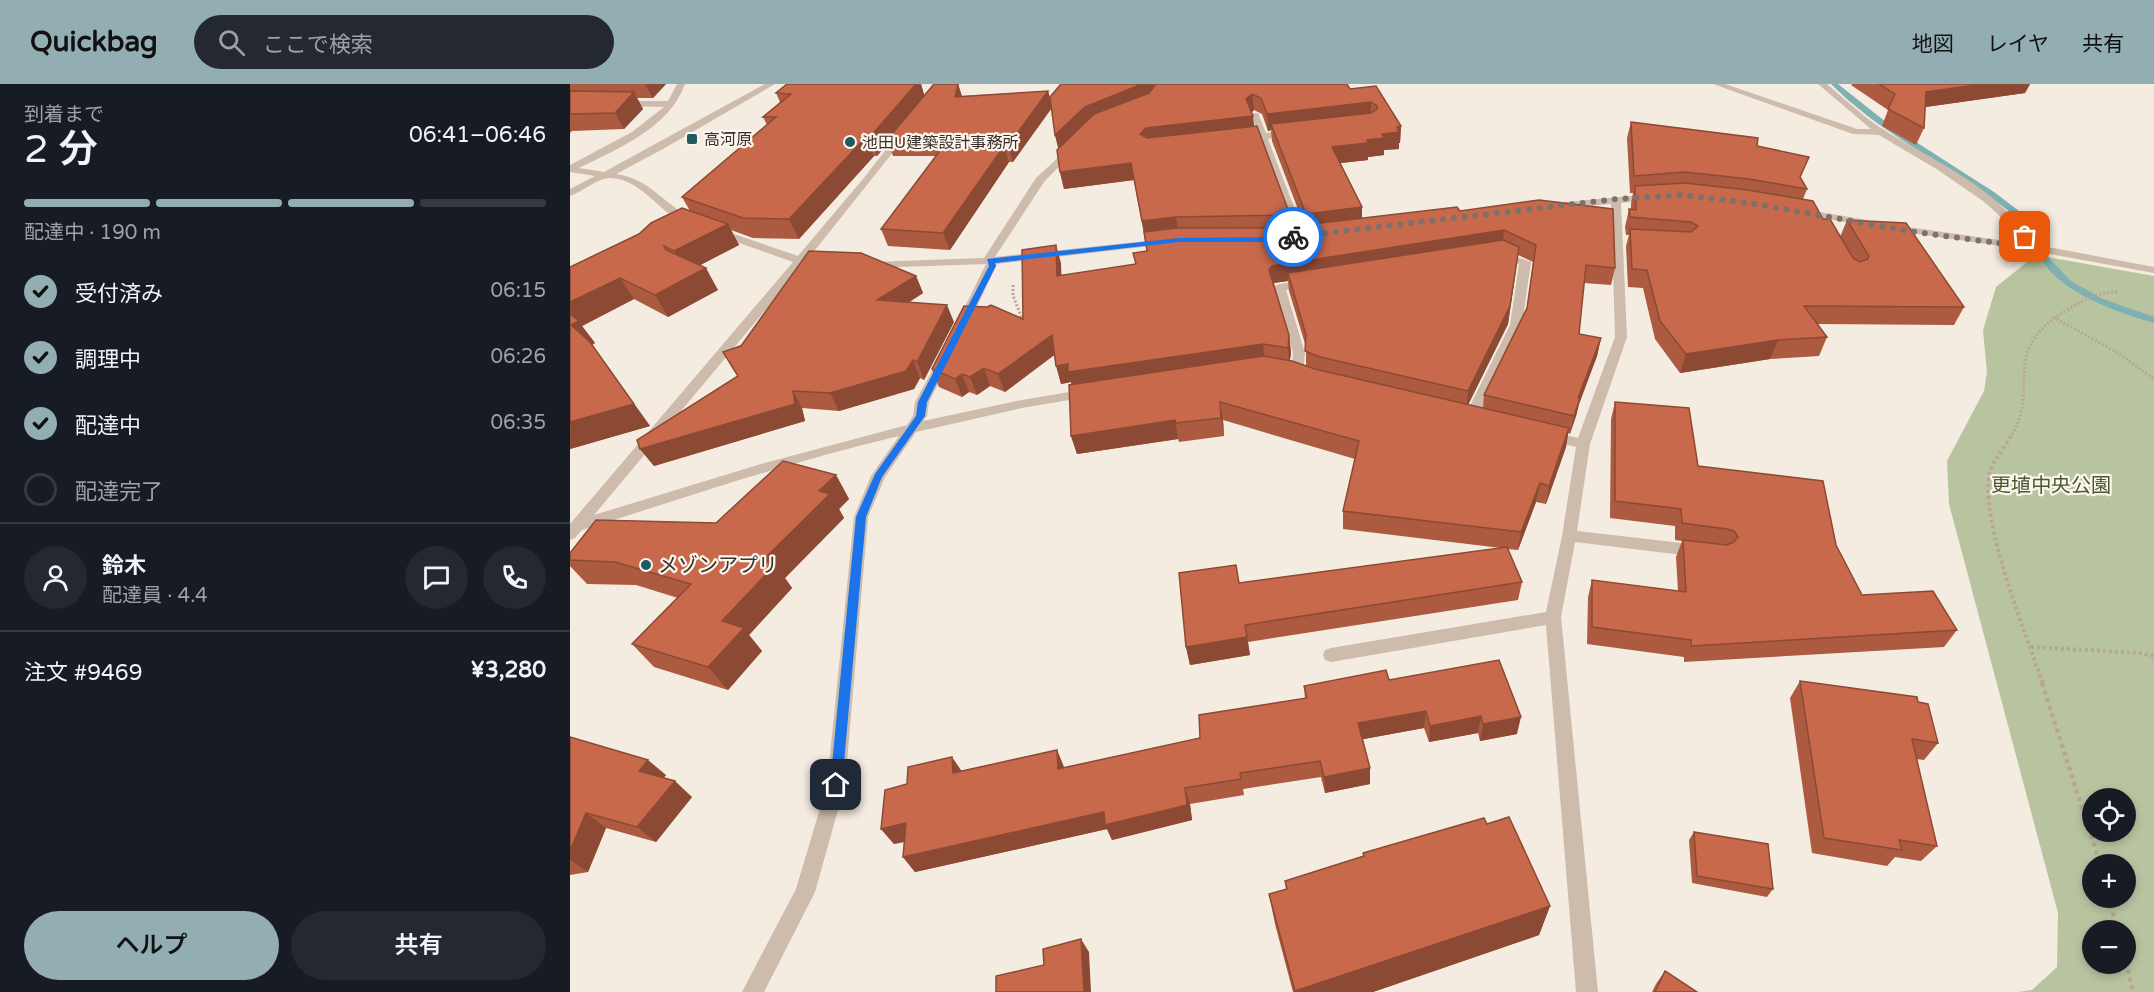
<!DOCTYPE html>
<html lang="ja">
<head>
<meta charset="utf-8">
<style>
  :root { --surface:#171b24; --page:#242831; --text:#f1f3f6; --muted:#9ea1a6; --line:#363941; --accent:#92aeb2 }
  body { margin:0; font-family:"Varela Round","Noto Sans JP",sans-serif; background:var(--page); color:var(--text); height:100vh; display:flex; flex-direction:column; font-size:22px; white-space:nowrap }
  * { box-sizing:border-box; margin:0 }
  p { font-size:20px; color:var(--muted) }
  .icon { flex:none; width:33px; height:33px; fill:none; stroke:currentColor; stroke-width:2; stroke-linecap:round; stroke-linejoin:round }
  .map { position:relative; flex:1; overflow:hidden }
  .sheet { display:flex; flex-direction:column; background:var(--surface); width:570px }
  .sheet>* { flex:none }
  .buttons { position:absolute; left:1512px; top:704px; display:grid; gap:12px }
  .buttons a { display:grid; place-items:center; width:54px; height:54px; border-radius:50%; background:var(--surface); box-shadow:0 3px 9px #0003; font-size:30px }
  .pin { position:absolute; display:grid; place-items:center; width:51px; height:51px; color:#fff; margin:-26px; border-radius:12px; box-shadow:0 3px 9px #0006 }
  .courier { position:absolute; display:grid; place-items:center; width:60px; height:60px; margin:-30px; border:4px solid #1a73e8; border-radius:50%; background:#fff; color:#222; box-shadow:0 2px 8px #0007 }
  .head em { font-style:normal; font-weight:600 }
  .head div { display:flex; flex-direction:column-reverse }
  .head { display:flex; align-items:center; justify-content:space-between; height:102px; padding:0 24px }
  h1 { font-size:39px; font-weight:600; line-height:45px }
  .bar { display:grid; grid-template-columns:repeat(4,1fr); gap:9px 6px; align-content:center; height:72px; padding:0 24px }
  .bar i { height:8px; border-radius:4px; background:var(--line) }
  .bar .selected { background:var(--accent) }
  .bar p { grid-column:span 4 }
  .line { display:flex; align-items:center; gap:15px; padding:0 24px; border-top:2px solid var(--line) }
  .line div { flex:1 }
  .round { display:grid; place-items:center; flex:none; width:63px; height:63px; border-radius:32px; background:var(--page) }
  ol { padding:0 24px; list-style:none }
  li { display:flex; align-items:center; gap:18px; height:66px }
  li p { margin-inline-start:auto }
  li .icon { padding:6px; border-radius:50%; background:var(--accent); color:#111; stroke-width:4 }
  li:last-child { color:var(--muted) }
  li i { width:33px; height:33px; border:3px solid var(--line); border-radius:50% }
  .cta { display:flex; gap:12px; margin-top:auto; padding:12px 24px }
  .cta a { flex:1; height:69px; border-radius:36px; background:var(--accent); color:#111; font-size:24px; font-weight:600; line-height:69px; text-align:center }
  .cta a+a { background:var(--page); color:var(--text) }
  header { display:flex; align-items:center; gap:36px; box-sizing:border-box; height:84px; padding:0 30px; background:var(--accent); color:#111 }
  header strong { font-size:28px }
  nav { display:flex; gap:33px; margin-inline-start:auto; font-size:21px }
  .search { width:420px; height:54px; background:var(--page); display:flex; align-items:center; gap:15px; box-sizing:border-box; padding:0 21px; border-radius:33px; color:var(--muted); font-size:22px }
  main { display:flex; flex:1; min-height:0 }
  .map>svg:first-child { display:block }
  .green { fill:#b8c4a0; fill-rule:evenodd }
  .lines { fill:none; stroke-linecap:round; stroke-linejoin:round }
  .stream { fill:#7fb0b2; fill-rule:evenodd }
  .path-far2 { stroke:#b9a596; stroke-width:3; stroke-dasharray:2 2; stroke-linecap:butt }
  .path-far1 { stroke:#b9a596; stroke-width:4; stroke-dasharray:3 3; stroke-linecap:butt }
  .path { stroke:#b9a596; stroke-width:4.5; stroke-dasharray:4 4; stroke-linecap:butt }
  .minor { fill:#cdbbac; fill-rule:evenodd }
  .wall { fill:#ac5a40; fill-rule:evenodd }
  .shaded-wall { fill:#8c4a34 }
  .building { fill:#c8694b; stroke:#8c4a34; stroke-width:1.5 }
  .route { fill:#1a73e8 }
  .done { stroke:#7c716b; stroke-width:6; stroke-dasharray:0 10.8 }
  .poi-dot { fill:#1f5a5e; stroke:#fbf5ee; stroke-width:2 }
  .labels { text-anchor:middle; stroke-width:4.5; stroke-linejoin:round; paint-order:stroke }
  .far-poi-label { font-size:16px; fill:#3b302b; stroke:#fbf5ee; text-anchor:start }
  .park-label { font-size:20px; fill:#4a5a2e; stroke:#fbf5ee }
  .poi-label { font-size:20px; fill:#3b302b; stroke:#fbf5ee; text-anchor:start }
</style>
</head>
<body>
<header>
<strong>Quickbag</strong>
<div class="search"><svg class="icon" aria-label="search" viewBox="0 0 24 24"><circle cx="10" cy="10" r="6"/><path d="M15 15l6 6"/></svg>ここで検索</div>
<nav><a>地図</a><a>レイヤ</a><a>共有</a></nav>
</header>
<main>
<section class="sheet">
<div class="head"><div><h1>2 分</h1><p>到着まで</p></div><em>06:41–06:46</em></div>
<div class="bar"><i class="selected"></i><i class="selected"></i><i class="selected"></i><i></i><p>配達中 · 190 m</p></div>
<ol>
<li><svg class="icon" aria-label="check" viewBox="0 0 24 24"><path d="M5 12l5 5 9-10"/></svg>受付済み<p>06:15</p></li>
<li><svg class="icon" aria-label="check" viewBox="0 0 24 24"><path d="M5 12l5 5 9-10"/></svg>調理中<p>06:26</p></li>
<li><svg class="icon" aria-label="check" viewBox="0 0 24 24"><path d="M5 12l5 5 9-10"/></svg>配達中<p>06:35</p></li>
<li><i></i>配達完了</li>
</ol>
<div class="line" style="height:108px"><a class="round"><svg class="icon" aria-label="person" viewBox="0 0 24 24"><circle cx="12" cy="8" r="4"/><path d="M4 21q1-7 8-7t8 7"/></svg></a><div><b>鈴木</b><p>配達員 · 4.4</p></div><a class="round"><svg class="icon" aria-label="chat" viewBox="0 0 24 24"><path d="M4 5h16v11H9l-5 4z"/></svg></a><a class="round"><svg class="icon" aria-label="phone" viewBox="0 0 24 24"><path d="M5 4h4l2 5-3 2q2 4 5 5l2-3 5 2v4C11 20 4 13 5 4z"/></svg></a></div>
<div class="line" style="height:78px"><div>注文 #9469</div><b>¥3,280</b></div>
<div class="cta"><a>ヘルプ</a><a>共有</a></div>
</section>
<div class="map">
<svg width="1584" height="908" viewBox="0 0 1584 908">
  <rect width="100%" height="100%" fill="#f4ebe1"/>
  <path class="green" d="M1466 171 1584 192V908H1448L1462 906 1487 883 1488 829 1379 420 1377 377 1414 307 1417 288 1413 246 1426 203ZM1522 714H1556V747H1522ZM1522 780H1556V813H1522ZM1522 846H1556V879H1522Z"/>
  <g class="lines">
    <path class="stream" d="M1261 0H1268L1321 42 1424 108 1453 130 1471 153 1479 174 1501 197 1533 215 1584 233V239C1548 229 1491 209 1471 175 1467 169 1467 161 1463 154 1454 137 1436 125 1420 113 1368 75 1307 47 1261 0Z"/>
    <g class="path-far2">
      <path d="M443 201V212L454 239"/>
      <path d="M1483 233 1548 269 1584 295"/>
      <path d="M1440 354C1473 303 1426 268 1497 226 1514 215 1529 208 1549 208"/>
    </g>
    <g class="path-far1">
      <path d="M1441 352C1434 364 1424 375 1420 388 1408 433 1457 553 1473 600"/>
      <path d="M1461 563 1571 569 1584 572"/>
    </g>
    <g class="path">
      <path d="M1472 599 1530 780"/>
      <path d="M1539 813 1547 846"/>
      <path d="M1556 878 1563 908"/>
    </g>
    <g class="minor">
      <path d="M107 0H115C99 44 49 64 9 84L34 88 195 0H205L93 65 46 90C83 96 92 120 124 135V139C97 143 75 93 39 94 26 95 12 108 0 112V105L25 92 0 88V81L62 48 94 23 52 22 49 21V17H98Z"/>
      <path d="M1143 0H1155L1287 45H1301L1248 0H1257C1275 15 1291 31 1311 44 1363 77 1431 104 1462 160L1584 183V189L1458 166 1320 146 1319 144 1324 141 1450 159 1431 133 1413 117 1368 86 1309 51 1283 50Z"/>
      <path d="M682 29H688L696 49 720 46 725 49 698 55 735 152 734 154H726L725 152 689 56 672 58 667 55 687 50Z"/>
      <path d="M332 48 335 49V53L238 175 254 178V182L233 181 24 431 191 380 337 341 343 332 345 318 368 276 374 272 380 276 359 318 357 332 353 337 452 316 517 305 523 309 517 313 452 324 346 348 315 393 298 433 275 701 245 808 194 908H172L226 805 257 701 284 433 301 392 329 352C222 377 117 413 12 446L5 454 0 456V440L223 178 144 150V146H152L228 172 293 95 329 49Z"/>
      <path d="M503 60 508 63 474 98 425 173 594 155 598 156V160L427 180 399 239 393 243 387 239 416 180 301 184 295 181 301 178 414 174 466 94Z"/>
      <path d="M1081 110 1086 113 1085 115 1051 119 1057 253 1020 360 1007 447 1129 461 1134 463 1137 467 1134 471 1129 473 1005 458 991 533 1028 908H1006L976 541 761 578 755 576 753 571 755 566 761 564 976 528 992 452 1006 363 973 355 971 352 978 347 1008 354 1045 253 1041 120 985 125 980 122 985 119Z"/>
      <path d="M1232 125 1297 136 1302 139 1297 142 1228 130V126Z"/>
      <path d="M929 167 961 178 952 241 908 334 901 338 894 334 940 241 949 180 925 172 923 170Z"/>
      <path d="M739 196 743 197V201L716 206 735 269 733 289 727 293 721 289 723 269 703 203 709 200Z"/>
    </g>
  </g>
  <g class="wall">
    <path d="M0 0H96L83 14H67L73 25 54 45 2 47 0 49Z"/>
    <path d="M217 0H351L354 11 388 0 392 12 478 7 481 17 780 5 806 2 831 42 830 59H829V65L814 66V71L798 73V76L770 79 792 134 890 127 1045 184 1041 201 1014 199 1009 250 1031 254 1027 272 1009 320 1006 332 1000 350 998 349 996 363 976 420 966 418 948 466 937 465 952 498 948 516 678 558 680 571 620 581 616 563 669 499 931 464 773 445V427L785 375 653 336 654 352 609 358 608 355 507 370 501 352 502 301 501 298 491 300 484 271 435 308 420 302 407 311 399 308 392 313 369 303 362 285 453 235 491 179V192L565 180 577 167 564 96 494 105 490 88 489 65 485 51 482 24 443 78H439L380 166 318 162 311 145 366 72H323L318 59 307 72H304L229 155 183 154 161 146 169 161 130 181 148 206 98 233 64 215 12 242 25 259 22 261 80 342 0 365V183L120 127 112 113 197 41 193 33 210 18 206 9ZM684 26 692 30 698 47 701 46 702 57 734 141 720 142V131L684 42 682 28ZM948 171 963 178 957 224 914 311 913 324 898 321 938 240ZM718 197 719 207 736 263V282L720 276 721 269 719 251 704 199Z"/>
    <path d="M1282 0H1460L1455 9 1355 23 1354 44 1346 61 1312 42 1318 26 1281 1Z"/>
    <path d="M1061 38 1187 62 1231 94 1237 105 1233 115 1270 153 1277 136 1394 223 1384 241 1247 240 1257 253 1249 272 1200 275 1110 289 1085 255 1073 204 1058 203 1056 162 1059 151H1056L1055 143 1059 125 1061 126V120L1063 109H1060L1057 54Z"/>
    <path d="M346 192 353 209 338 219 384 238 354 296 350 294 344 305 269 327 232 324 235 337 84 382 70 365 168 293 153 268Z"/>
    <path d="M1045 318 1128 382 1266 461 1292 511 1387 546 1374 563 1114 578V573L1017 560 1018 513 1022 496 1108 507 1106 473 1112 457 1105 456V442L1040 434 1041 335Z"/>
    <path d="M266 391 279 415 269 425 274 434 215 494 222 504 179 551 192 567 158 606 84 583 62 560 108 514 66 501 17 500 0 482V469L146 439Z"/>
    <path d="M929 576 947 650 910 657 908 649 859 658 854 644 793 655 800 684V700L755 709 751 693 673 705 674 711 620 720 622 736 542 756 537 745 345 788 333 773 334 758 324 760 311 745 391 687 487 666 494 684 630 654 735 615 734 602 819 596Z"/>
    <path d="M1230 597 1348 618 1368 659 1354 676 1346 675 1367 762 1351 777 1325 773 1317 782 1242 769 1220 614Z"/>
    <path d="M0 653 96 691 93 694 122 713 86 758 36 744 18 788 0 791Z"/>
    <path d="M917 740 980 822 969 851 803 908H723L705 840 699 810 716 805 715 797 793 772V769Z"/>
    <path d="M1124 748 1203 805 1197 813 1122 799 1119 756Z"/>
    <path d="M1095 887 1127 908H1082L1086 900Z"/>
  </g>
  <g class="shaded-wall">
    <path d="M75 0H96L83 14Z"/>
    <path d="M346 0H351L355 14 317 56 318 59 307 72 300 53Z"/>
    <path d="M388 0 393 16 385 13Z"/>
    <path d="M572 0H588L574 17 489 68 485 51 515 23Z"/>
    <path d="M1413 0H1460L1455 9 1349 24 1356 8Z"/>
    <path d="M478 7 482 23 443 78 438 62Z"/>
    <path d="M64 8 73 25 54 45 45 29Z"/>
    <path d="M682 10 684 26 678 32 676 15Z"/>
    <path d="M801 18V35L701 40V46L698 47 697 30Z"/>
    <path d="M683 32 685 49 573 67 570 50 576 44Z"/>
    <path d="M831 42 830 59H829V65L814 66V71L798 73V76L763 80 762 63 797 56 827 43Z"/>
    <path d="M296 53 304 72 229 155 219 135Z"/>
    <path d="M434 62 439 78 380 166 373 149Z"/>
    <path d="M561 79 564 96 494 105 490 88Z"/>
    <path d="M792 123V141L736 148V130Z"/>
    <path d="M606 133 609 151 575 155 572 137Z"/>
    <path d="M158 140 169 161 117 188 104 167Z"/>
    <path d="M934 146 932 164 718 189V197L703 199 699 186 702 182Z"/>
    <path d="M486 161 491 179 492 210 487 192Z"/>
    <path d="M949 163 938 240 896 325 898 307Z"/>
    <path d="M136 184 148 206 98 233 85 211Z"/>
    <path d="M346 192 353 209 314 234 307 216Z"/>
    <path d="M50 194 64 215 12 242 25 259 22 261 80 342 0 365 1 241 0 235V218Z"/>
    <path d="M377 221 384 238 354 296 347 278Z"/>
    <path d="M482 251 487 269 435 308 428 290Z"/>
    <path d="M719 251 721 269 719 281 718 264Z"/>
    <path d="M1031 254 1027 272 1009 320 1006 332 1000 350 1008 314Z"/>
    <path d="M1208 256 1200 275 1110 289 1116 270Z"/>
    <path d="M693 260 695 278 503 306 501 298 491 300 486 282Z"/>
    <path d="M343 276 350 294 344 305 269 327 260 309Z"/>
    <path d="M414 284 420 302 407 311 400 293Z"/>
    <path d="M392 290 399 308 392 313 385 295Z"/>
    <path d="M223 307 232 324 235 337 84 382 70 365Z"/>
    <path d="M650 318 653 336 654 352 651 334Z"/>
    <path d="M605 336 608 355 507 370 501 352Z"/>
    <path d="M999 344 996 363 976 420 979 402Z"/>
    <path d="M266 391 279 415 269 425 274 434 215 494 222 504 179 551 192 567 158 606 138 583 152 537 192 477 249 407Z"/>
    <path d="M970 399 966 418 948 466 951 448Z"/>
    <path d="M677 553 680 571 620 581 616 563Z"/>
    <path d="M856 627 854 644 789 656 788 639Z"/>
    <path d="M911 632 908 649 859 658 860 642Z"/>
    <path d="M951 633 947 650 910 657 913 640Z"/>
    <path d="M487 666 494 683 495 702 488 685Z"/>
    <path d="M382 673 393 689H383Z"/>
    <path d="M78 676 96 691 87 702 69 687Z"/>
    <path d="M800 684V700L755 709 754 693Z"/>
    <path d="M105 697 122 713 86 758 67 743Z"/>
    <path d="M615 704 620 720 622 736 542 756 537 745 345 788 333 773Z"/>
    <path d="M16 729 36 744 18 788 0 776V767Z"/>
    <path d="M336 739 348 755 324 760 311 745Z"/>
    <path d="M980 822 969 851 803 908H725V907Z"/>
    <path d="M511 855 519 868 521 908H514Z"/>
  </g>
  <g class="building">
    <path d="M217 0H346L300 53H296L219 135 173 134 112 113 206 33H193L221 10 206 9Z"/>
    <path d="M364 0H388L385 13 478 7 438 62H434L373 149 311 145 378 56H317Z"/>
    <path d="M491 0H572L515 23 485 51 480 13Z"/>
    <path d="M586 0H777L780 5 806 2 831 42 827 43 829 48 812 50 814 54 797 56 798 59 762 63 792 123 736 130 701 40 801 29 807 25V22L801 18 697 30 691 14 682 10 676 15 683 32 576 44 570 50 577 54 687 42 720 131 606 133 572 137 561 79 490 88 487 66 524 30 579 9Z"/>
    <path d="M1309 0H1413L1356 8 1354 44 1318 25 1325 10Z"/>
    <path d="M0 7 64 8 45 29 0 30Z"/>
    <path d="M1061 38 1188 54 1187 62 1239 73 1230 93 1237 105 1179 95 1115 88 1064 92Z"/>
    <path d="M1115 99 1178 106 1243 117 1253 135H1260L1283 174 1290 178 1298 175 1299 172 1277 136 1336 139 1394 223 1234 222 1257 253 1208 256 1116 270 1090 237 1077 186 1062 185 1060 145 1121 148 1128 142 1121 138 1060 133 1059 125 1066 126 1065 102Z"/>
    <path d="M969 116 1043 125 1045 184 1016 181 1009 250 1031 254 1008 314H1010L1004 332 914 311 957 224 966 161 934 146 702 182 699 186 719 251 718 264 693 260 498 288V280L486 282 482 251 428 290 414 284 400 293 392 290 385 295 362 285 394 222 417 223 421 221 453 235 452 166 486 161 487 192 566 180 563 169 577 167 574 148 606 144H708L887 123 890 127Z"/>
    <path d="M112 124 158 140 104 167 94 162 96 166 136 184 85 211 50 194 0 218V183L69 150 81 139Z"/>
    <path d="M933 156 949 163 940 222 898 307 750 273 735 267 736 251 718 189Z"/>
    <path d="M239 167 291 169 346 192 307 216 377 221 347 278 343 276 336 287 260 309 223 307 225 320 70 365 67 356 168 292 153 268 171 262Z"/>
    <path d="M0 230 9 237 1 241 20 258 64 320 0 338Z"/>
    <path d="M693 272 722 277 745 285 999 344 979 402 970 399 951 448 773 427 789 357 650 318 651 334 605 339V336L501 352 499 301Z"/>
    <path d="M1045 318 1119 324 1128 382 1253 397 1266 461 1292 511 1363 507 1387 546 1121 562V556L1022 543V496L1116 508 1113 456 1157 461 1164 458 1168 453 1164 447 1157 445 1112 439 1111 425 1045 417Z"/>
    <path d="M213 377 266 391 249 407 260 410 192 477 206 480 152 537 174 544 138 583 62 560 121 500 45 478 0 476V469L26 436 146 439Z"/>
    <path d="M937 463 952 498 675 541 677 553 616 563 609 489 666 481 669 499Z"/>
    <path d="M929 576 951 633 913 640 911 632 860 642 856 627 788 639 800 684 754 693 750 677 670 689 671 695 615 704 617 721 535 741 534 728 333 773 336 739 311 745 315 706 337 700 338 683 382 673 383 689 487 666 488 685 630 654 629 631 737 614 734 602 816 586 819 596Z"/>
    <path d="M1230 597 1347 613 1348 618 1358 620 1368 659 1342 655 1367 762 1329 756 1332 766 1254 754Z"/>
    <path d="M0 653 78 676 69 687 105 697 67 743 16 729 0 767Z"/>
    <path d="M939 733 980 822 725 907 699 810 717 805 715 797 794 772 793 769 914 734 917 740Z"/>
    <path d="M1124 748 1198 760 1203 805 1127 792Z"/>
    <path d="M511 855 514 908H426V892L474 881 473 865Z"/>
    <path d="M1095 887 1127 908H1085Z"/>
  </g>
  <path class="route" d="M723 151 726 155 709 158H609L425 179 426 182 357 318 355 332 312 393 296 433 272 701 266 706 261 705 260 701 286 433 305 390 346 332 348 318 419 182 417 175 609 154 709 153Z"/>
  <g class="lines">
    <path class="done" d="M723 153 1046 115 1110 111 1173 118 1345 148 1458 163 1455 153"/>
  </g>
  <g class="poi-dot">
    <rect x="116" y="49" width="12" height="12" rx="3"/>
    <circle cx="280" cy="58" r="6"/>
    <circle cx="76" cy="481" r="6"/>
  </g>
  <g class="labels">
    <g class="far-poi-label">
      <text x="134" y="61">高河原</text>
      <text x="292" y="64">池田U建築設計事務所</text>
    </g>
    <g class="park-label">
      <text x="1481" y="408">更埴中央公園</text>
    </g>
    <g class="poi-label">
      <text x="88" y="488">メゾンアプリ</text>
    </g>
  </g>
</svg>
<div class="buttons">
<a><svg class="icon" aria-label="locate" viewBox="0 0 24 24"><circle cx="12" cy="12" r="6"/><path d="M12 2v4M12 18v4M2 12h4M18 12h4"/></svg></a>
<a>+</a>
<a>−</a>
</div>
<div class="pin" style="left:1455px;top:153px;background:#ea580c"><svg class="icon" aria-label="bag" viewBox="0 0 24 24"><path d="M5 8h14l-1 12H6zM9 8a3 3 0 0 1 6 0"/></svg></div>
<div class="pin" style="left:266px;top:701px;background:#1f2937"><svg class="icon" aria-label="home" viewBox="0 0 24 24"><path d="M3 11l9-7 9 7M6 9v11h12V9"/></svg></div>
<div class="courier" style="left:723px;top:153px"><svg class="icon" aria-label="bike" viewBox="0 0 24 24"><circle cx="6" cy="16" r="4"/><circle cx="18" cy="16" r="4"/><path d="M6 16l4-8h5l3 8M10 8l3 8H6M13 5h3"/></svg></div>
</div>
</main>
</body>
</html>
